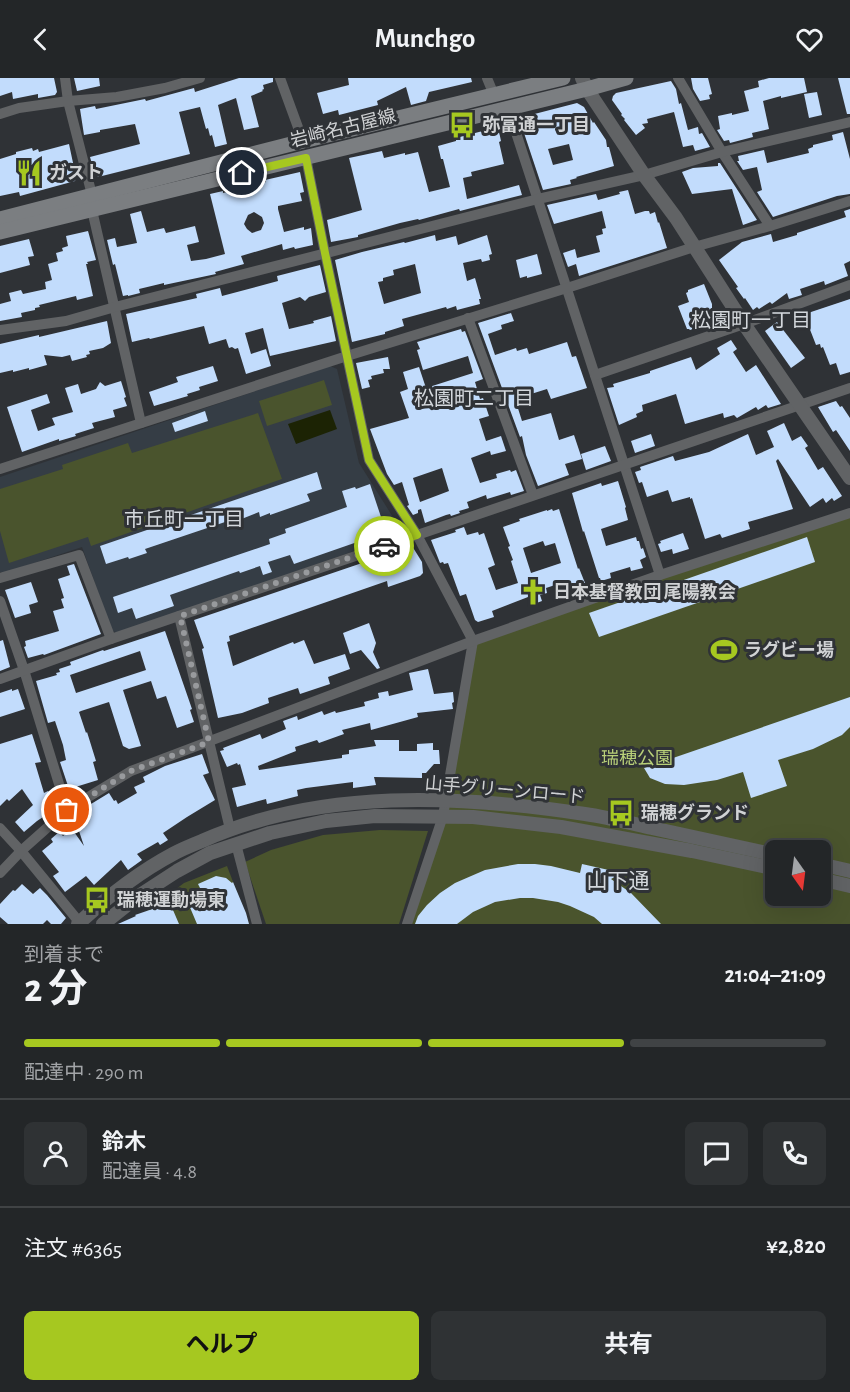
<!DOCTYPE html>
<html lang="ja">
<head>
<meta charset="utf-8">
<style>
  :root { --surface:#232628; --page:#2f3234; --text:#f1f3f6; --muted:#a3a5a8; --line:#404345; --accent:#a6c820 }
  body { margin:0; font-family:"Alegreya Sans","Noto Sans JP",sans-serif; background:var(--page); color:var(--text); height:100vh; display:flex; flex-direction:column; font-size:22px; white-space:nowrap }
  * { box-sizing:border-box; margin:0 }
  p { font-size:20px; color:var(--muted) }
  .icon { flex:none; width:33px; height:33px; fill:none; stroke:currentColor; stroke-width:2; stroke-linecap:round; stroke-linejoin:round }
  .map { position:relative; height:846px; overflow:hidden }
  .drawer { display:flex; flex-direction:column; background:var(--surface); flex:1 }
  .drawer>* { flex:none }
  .needle { width:39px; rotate:166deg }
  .controls { position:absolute; left:765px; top:762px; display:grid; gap:12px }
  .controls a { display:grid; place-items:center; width:66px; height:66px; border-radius:9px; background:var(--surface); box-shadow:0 6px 24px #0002,0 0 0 2px var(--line); font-size:30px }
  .pin { position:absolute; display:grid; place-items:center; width:51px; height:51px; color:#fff; margin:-26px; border:3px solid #fff; border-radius:50%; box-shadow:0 2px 6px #0007 }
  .courier { position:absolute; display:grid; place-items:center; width:60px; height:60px; margin:-30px; border:4px solid #a6c820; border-radius:50%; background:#fff; color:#222; box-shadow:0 2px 8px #0007 }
  .summary em { font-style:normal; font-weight:700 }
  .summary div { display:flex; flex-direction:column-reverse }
  .summary { display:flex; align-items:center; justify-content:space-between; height:102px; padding:0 24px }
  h1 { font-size:39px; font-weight:700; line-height:45px }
  .bar { display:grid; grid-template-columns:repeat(4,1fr); gap:9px 6px; align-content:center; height:72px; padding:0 24px }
  .bar i { height:8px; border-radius:4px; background:var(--line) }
  .bar .current { background:var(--accent) }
  .bar p { grid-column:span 4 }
  .line { display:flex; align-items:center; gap:15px; padding:0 24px; border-top:2px solid var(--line) }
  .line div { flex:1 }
  .round { display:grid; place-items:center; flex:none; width:63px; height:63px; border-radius:9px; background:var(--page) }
  .button { display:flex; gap:12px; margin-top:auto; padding:12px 24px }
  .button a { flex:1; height:69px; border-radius:9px; background:var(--accent); color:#111; font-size:24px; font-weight:700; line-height:69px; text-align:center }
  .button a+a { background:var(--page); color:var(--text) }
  header { display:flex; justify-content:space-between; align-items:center; height:78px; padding:0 24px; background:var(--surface); font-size:27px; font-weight:700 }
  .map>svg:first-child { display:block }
  .built { fill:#353d45 }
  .green { fill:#4a542d; fill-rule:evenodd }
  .water { fill:#1c2304 }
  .building { fill:#c2dcfc; fill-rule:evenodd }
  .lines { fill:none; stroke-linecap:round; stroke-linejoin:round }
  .minor { stroke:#616365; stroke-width:10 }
  .tertiary { stroke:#616365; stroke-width:14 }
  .secondary { stroke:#7b7e81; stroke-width:15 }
  .done { stroke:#989a9d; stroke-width:6; stroke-dasharray:0 10.8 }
  .route { stroke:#a6c820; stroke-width:8 }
  .labels { text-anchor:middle; stroke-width:6; stroke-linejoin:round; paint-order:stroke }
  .poi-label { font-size:18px; font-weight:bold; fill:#d0d2d4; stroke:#2f3236; text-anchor:start }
  .street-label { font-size:18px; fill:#d0d2d4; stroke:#2f3236 }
  .park-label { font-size:18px; fill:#b9d079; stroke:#2f3236 }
  .neighbourhood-label { font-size:20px; fill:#d4d8dd; stroke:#2f3236 }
  .quarter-label { font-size:21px; fill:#d4d8dd; stroke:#2f3236 }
</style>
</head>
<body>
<header><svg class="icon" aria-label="back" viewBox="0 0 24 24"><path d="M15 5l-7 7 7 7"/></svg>Munchgo<svg class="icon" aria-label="heart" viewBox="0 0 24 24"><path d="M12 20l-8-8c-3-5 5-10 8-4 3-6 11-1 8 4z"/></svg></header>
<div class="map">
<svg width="850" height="846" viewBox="0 0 850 846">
  <rect width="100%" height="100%" fill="#2f3236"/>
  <path class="built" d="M330 288 337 291 359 385 401 452 400 457 119 555 112 553 82 469 4 495 0 494V399Z"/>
  <g class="green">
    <path d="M324 302 332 327 267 348 259 323Z"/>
    <path d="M258 335 282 401 91 468 88 459 9 485 0 453V411L63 391 62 387 128 365 132 375Z"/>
    <path d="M850 435V846H407L443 738 473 563ZM776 772H820V818H776Z"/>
    <path d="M380 752 428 753 399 846H266L245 784 271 772 323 757Z"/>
    <path d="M227 788 249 846H130L184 805Z"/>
  </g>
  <path class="water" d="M330 332 337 351 296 366 288 346Z"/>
  <g class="building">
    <path d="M0 0H54L57 14 55 17 38 20V16L13 21 12 14 0 18Z"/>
    <path d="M74 0H99L100 8 77 13Z"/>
    <path d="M239 0H273V4L263 7 264 11 262 12 263 13 251 18 259 49 244 52 236 20 218 27 227 66 215 69 212 57 210 58 208 50 206 51 200 29 179 34 190 76 98 99 96 93H94L90 79 140 66 135 46 100 52V54L84 57 80 31 95 28 96 31 145 21 146 23 194 10 195 14Z"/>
    <path d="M348 0H471L472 4 429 14 426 23 411 27 406 9 377 23 378 27 339 37 338 32 323 36 317 15 349 7Z"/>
    <path d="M691 0H708L712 16 709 17 710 21 700 23 693 11Z"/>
    <path d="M769 0H804L807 14 781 20V18L763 23 769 51 752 55 753 59 730 65 729 62 724 63 717 52 720 51 718 38 732 35V37L749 33 744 13 759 9 758 3Z"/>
    <path d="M838 0H850V36H847Z"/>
    <path d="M671 3 676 11 679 26 681 25 688 52 698 49 699 56 702 55 710 69 695 73 693 67 683 69 674 34 647 41 648 45 642 46 645 50 636 57 624 42 625 41 621 37 622 36 612 22 613 18 616 15Z"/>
    <path d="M817 14 822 37 809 40 804 16Z"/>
    <path d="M577 25 584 29 593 45 594 44 606 62 607 69H609L614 88 576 99 577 100 570 102 571 106 543 112 519 40ZM569 66 573 82 553 87 548 71Z"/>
    <path d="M498 49 501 63 499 64 504 86 471 94 472 98 463 100 467 121 519 107 522 117 460 133 459 131 419 142 418 141 400 145 358 157V159L331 164 327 142 362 132 349 80 382 73 384 80 405 75V77L418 74 429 114 450 109 443 81H441L438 68 456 63V60Z"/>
    <path d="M843 54 850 81V116L837 118 773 139 757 114 762 112 757 89 743 92 737 83H739L738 78 764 72 767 85 809 75 808 71 813 69V67L833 62 832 57Z"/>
    <path d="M69 66 76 99 75 103 20 118 19 114 0 118V81L16 76V74L32 70 33 73 38 71 39 74Z"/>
    <path d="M718 85H720L757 142 743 147 732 111 692 116 682 94 693 90 718 88Z"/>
    <path d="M300 94 304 114 300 115 302 123 278 128V131L284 154 304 149V152L311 150 313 167 295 171 294 169 283 172 282 166 241 178 244 186 215 194 216 196 164 207V205L139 211 140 215 128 218V217L123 218 115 186 113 187 107 162 115 160 117 169 137 165 130 136 141 133 147 154 164 150 166 155 195 148 199 164 187 167 191 183 206 181 225 176 210 116 223 113V115L266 104 265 102ZM254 134 262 139 264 145 261 152 252 155 247 151 244 146 248 137Z"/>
    <path d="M628 112 635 136 645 133H649L650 136 655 134 658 145 659 144 667 170 579 198 576 186 568 189 563 175 575 171 577 180 600 174 596 158 603 156 602 151 606 150 602 133 554 146 547 127 596 116 598 122 620 116 619 114Z"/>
    <path d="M850 131V183L844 186 848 198 825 207 824 203 800 211 802 217 789 221 787 215 772 226 770 224 759 231 757 229 753 232 745 220 744 221 736 210 738 209 719 182 742 164 771 156 773 164 797 157V155L846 139 844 133Z"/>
    <path d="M88 153 96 182 87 184 88 186H86L93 218 77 222 76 218 39 227 40 229 35 230V232L21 235 22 239 0 243V226L11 223 9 215 21 212 23 216 46 211 45 204 52 202 48 186 58 183 56 175 63 173 62 170 68 168 66 158Z"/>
    <path d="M435 157 436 163 456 158 458 167 487 157 492 176 489 177 490 182 482 184 481 181 463 185 467 203 475 200 481 221H479L480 226 457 232 456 228 447 231 446 229 402 241 404 248 385 254V256L352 264 335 182 362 174 404 164 405 165ZM415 186 421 215 384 226 378 204 383 203V200L394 197 393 192Z"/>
    <path d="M29 161 34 178 28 179 30 187 0 195V168Z"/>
    <path d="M537 176 542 196 527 200V198L520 200 516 182Z"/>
    <path d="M320 187 326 214 309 219 305 223 300 219 282 225 289 251 314 245 313 243 331 238 336 263 270 278 263 250 245 255 251 276 266 271 271 288 246 296 238 270 235 271 232 269 229 270 226 261 209 266 204 248 150 261 149 260 132 264 126 236 197 220 196 216 220 210 222 218 278 203 277 198Z"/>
    <path d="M704 206 712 226V230H711L715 240 697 246 698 249 690 252 689 251H687L678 228 689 224 686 215 688 214V212Z"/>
    <path d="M850 221V294L840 297 836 285 830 287 823 269 821 270 820 266 816 267 809 249 804 251 798 234 807 231 808 235Z"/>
    <path d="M511 235 514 243 501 247 502 251 488 256 495 277 516 270 517 273 527 270 529 276 567 264 572 279 576 278 587 310 551 321 547 311 515 321 522 343 551 335 559 362 574 357 582 381 565 386 569 397 538 408 526 377 522 358 520 359 478 245Z"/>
    <path d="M107 243 111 265 103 270 89 273 90 276 86 277 87 279 72 283 70 277 62 279 44 277 47 287 29 292V290L13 294V292L0 295V266L39 257V259Z"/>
    <path d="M777 244 805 280 791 290 765 253Z"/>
    <path d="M461 251 462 254 465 253 483 301 475 304 480 321 483 320 489 338 479 341 486 363 501 358 506 373 491 377 490 373 471 380 480 405 497 400 496 396 510 392 511 394 516 392 524 413 511 417 510 414 487 421 486 417 467 424 469 430 459 433 460 435 451 438 450 436 446 437 425 445 421 431 418 432V435L413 437 407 428 409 427 402 404 394 407 387 396 370 351 409 340 400 314 408 311 403 294 419 289 426 310 473 295 468 278 423 292 417 272 420 271 417 264ZM442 390 449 413 420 424 413 400Z"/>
    <path d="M731 262 737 271 733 274 746 294 756 287 781 326 768 330 766 327 758 332 756 329 737 340 734 337 724 340 723 335 685 346 676 316 642 327 643 333 636 336 637 339 619 347 607 310 614 309 613 306 650 295V293L691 279 696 292 720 276 717 270Z"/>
    <path d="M388 279 390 291H383L384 295 371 298 372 301 368 302 370 309 362 311 356 285Z"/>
    <path d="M213 288 218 303 199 309 200 312 187 316 188 318 154 328 149 314 178 304 176 299Z"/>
    <path d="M121 303 126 319 124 320 127 328 113 332 115 339 92 345 94 350 75 356 76 358 59 363V361L22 374 7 329 47 316 50 325 31 332 38 353 55 347 52 340 73 334 65 310 78 306 81 316 96 311 100 304 105 308Z"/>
    <path d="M836 323 840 329 842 328 850 340V373L836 352 833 354 818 329Z"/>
    <path d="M205 333 208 343 175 354 172 345Z"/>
    <path d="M784 345 792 363 801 358 808 368 805 370 818 392 823 389 842 418 834 423 832 420 826 425 823 420 810 429 778 381 776 383 793 431 748 444 750 451 722 460 720 456 705 461 692 420 690 421V419L672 424 668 412 647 419 642 404 639 405 635 394 641 392 640 389 673 378 675 383 709 374 748 356 756 377 774 369 767 353Z"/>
    <path d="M651 356 655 368 635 375 631 363Z"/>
    <path d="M605 368 611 383 586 392 581 376Z"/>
    <path d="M317 394 322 411 307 416 310 423 270 437V435L260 439 259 434 229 446 228 443 145 471 147 475 129 481 128 479 106 486 100 468Z"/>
    <path d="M618 403 626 429 625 430 628 442 601 451 606 468 636 459 637 463H639L641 471 643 470 646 479 640 482 643 490 631 493 630 489 610 495 611 500 601 503 600 500H599L584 453 583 454 572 415 601 405 602 408Z"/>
    <path d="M370 406 386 454 294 486 290 477 268 484 272 494 263 497 260 488 240 495 239 493 170 517 174 528 136 541 132 530 118 535 113 519 270 466 269 461 286 455 285 451 347 429 342 413 355 409 356 411Z"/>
    <path d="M552 431 553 433 559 431 578 491 579 490 585 505 579 506 580 508 570 512 567 503 546 510 547 515 540 517 542 523 531 527 528 519 492 533 494 539 478 544 475 542 466 516 460 518 448 485 444 486 443 484 440 485 431 462 456 454 455 452 464 449 467 457 478 454 479 457 484 455 495 487 488 490 496 512 518 505 511 483 513 482 508 469 510 468 503 449 520 443 519 441 547 432V433ZM543 463 545 468 555 465 561 485 531 495 523 470Z"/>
    <path d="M683 455 689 471 673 476 672 471 661 474 658 466 661 465 660 463Z"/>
    <path d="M807 459 815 484 599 559 589 535Z"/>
    <path d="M412 468 422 484 423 495 420 498 388 509 387 503 229 558 230 563 227 564 233 588 293 564 294 566 304 562 314 586 345 576 350 591 328 599 330 606 300 616 298 610 268 620 269 625 242 635 218 640 202 571 204 570 194 542Z"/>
    <path d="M74 486 101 556 44 577 43 576 28 580 24 569 26 568 25 563 59 553 53 533 64 530 61 521 64 520 58 501 70 497 67 488Z"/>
    <path d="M31 504 38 524 29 527 31 535 15 540 5 512Z"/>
    <path d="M369 545 376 565 373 574 380 590 377 591 361 572 350 576 343 555Z"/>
    <path d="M165 553 192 631 190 632 194 644 177 650 166 618 157 621 151 603 123 612 141 668 129 671 123 668 109 624 81 633 79 634 86 655 87 654 96 683 93 684 98 702 69 711 60 684 66 682 63 667 55 643 48 645 36 603 57 597 56 595 60 594 59 591 71 587 70 584 103 572 104 573ZM140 573 146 592 76 615 70 597Z"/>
    <path d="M3 562 10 589 0 593V563Z"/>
    <path d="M428 591 434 616 453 614 454 624 452 625 453 631 417 635 418 639 371 652 370 645 342 652 344 656 319 665 317 662 295 669 296 673 258 688 259 692 342 680V677L349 676V672L376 668 374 662H399V673H417V666L433 665V672H439L440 686H434L426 695H422V700L374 699 376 707 353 710V704L306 710 297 712 298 718 267 726 266 721 237 729 232 710 246 707 240 686 238 687 237 685 227 689 220 673 224 672 223 670 260 656 262 661 286 651 283 643 297 638 298 642 322 633 324 637 335 633 336 635 365 628 364 624 379 620 378 615 388 613 389 618 413 612 409 595Z"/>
    <path d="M12 611V613L18 611 25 631 0 639V615Z"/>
    <path d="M850 619V649L842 657 813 671 778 682 787 708 751 720 743 694 717 702 684 707 665 706 650 700 644 690Z"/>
    <path d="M32 656 41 684 35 685 44 715 48 713 56 725 52 727 53 729 51 731 52 733 37 743 24 754 15 744 33 727 22 711 9 723 7 721 0 728V666Z"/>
    <path d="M202 676 209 695 203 697 215 722 187 739 163 755 168 762 160 767 158 764 137 776 142 782 128 792 121 782 94 807 86 798 65 814 53 798 59 794 42 773 53 764 51 761 59 754 63 758 72 751 84 768 77 747 84 742 78 734 109 715 114 723 116 722 118 726 137 715 134 709 145 704 143 699 165 688Z"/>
    <path d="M518 786H535L551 788 580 795 582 786 622 795 611 801 631 815 661 846H602L594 839 570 828 558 824 533 820H520L495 824 473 834 457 846H415L418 838 427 827 440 815 455 805 485 792Z"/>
    <path d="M216 798 226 800 232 805 233 804 246 835 249 846H197L186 820 202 814 198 806Z"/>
    <path d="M22 806 33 816 40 810 47 817 66 840 61 846H51L47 842 43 846H8L0 839V826L13 812 15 813Z"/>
    <path d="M170 825 179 846H118L136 838 135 837Z"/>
  </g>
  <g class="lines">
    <g class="minor">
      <path d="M65 0 68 23 92 117"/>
      <path d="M280 0 303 63"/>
      <path d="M487 0 494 17"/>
      <path d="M678 0 722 74 770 148"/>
      <path d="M508 30 660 497"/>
      <path d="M0 36 19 30 68 23 117 19 165 10 200 0"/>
      <path d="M306 80 325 175 369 382 417 457 473 563 443 738 407 846"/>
      <path d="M92 132 141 345"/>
      <path d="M468 240 533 417"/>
      <path d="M0 252 66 243 115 229 538 121 644 97 722 74 850 44"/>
      <path d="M595 297 744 246 850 207"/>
      <path d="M0 391 347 278 567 210 694 169 770 148 850 123"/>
      <path d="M0 500 79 477 111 561"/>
      <path d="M0 523 24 592 67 732"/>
      <path d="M179 538 230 751"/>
      <path d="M0 601 111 561 850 310"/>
      <path d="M0 750 21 773 80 845"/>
      <path d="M236 766 257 846"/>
      <path d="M0 795 21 773 67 732 131 693 473 563 660 497 850 435"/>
    </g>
    <g class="tertiary">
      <path d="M582 0 587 11 644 97 676 140 744 246 850 400"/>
      <path d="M820 786 850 793"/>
      <path d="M820 801 850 808"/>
      <path d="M78 846C105 821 141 793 173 776 182 771 192 767 202 763 321 710 459 717 585 736 607 739 630 745 652 750 693 759 734 768 776 777"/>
      <path d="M103 846 137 819 177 793 210 775 270 755 326 743 375 738 473 739 561 749 692 773 776 791"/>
    </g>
    <g class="secondary">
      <path d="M0 141 303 63 563 0"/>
      <path d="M0 154 587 11 626 0"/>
    </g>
  </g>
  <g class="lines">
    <path class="done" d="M67 732 131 693 209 664 180 538 384 468"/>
    <path class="route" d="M242 95 306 80 325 175 369 382 417 457 384 468"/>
  </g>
  <defs>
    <g id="bus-bare" transform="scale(2.07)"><path d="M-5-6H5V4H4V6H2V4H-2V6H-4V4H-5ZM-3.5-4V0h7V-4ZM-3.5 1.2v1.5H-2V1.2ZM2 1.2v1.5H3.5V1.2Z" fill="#a6c820" stroke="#2f3236" stroke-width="2.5" paint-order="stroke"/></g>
    <g id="restaurant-bare" transform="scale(2.07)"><path d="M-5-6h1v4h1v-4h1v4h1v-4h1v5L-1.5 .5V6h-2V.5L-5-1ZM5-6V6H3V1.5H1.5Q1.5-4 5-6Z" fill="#a6c820" stroke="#2f3236" stroke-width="2.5" paint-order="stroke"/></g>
    <g id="church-bare" transform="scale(2.07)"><path d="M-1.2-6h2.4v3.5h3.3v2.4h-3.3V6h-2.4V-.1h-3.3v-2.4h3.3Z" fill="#a6c820" stroke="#2f3236" stroke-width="2.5" paint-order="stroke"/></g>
    <g id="stadium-bare" transform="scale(2.07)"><path d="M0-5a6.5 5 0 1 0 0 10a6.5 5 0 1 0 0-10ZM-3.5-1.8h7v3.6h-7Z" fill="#a6c820" stroke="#2f3236" stroke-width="2.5" paint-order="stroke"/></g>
  </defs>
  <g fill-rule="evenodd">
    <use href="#bus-bare" x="462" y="47"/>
    <use href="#restaurant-bare" x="29" y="95"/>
    <use href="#church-bare" x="533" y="514"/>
    <use href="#stadium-bare" x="724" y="572"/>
    <use href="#bus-bare" x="621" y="735"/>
    <use href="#bus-bare" x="97" y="822"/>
  </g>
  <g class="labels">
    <g class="poi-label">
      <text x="482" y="53">弥富通一丁目</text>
      <text x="49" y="101">ガスト</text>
      <text x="553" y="520">日本基督教団 尾陽教会</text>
      <text x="744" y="578">ラグビー場</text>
      <text x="641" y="741">瑞穂グランド</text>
      <text x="117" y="828">瑞穂運動場東</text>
    </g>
    <g class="street-label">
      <text transform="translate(343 50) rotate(-14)" y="6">岩崎名古屋線</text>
      <text transform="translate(505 712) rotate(5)" y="6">山手グリーンロード</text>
    </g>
    <g class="park-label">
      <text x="637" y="686">瑞穂公園</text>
    </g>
    <g class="neighbourhood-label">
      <text x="751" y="249">松園町一丁目</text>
      <text x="474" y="327">松園町二丁目</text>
      <text x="184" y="448">市丘町一丁目</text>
    </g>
    <g class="quarter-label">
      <text x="618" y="810">山下通</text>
    </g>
  </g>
</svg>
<div class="controls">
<a><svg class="needle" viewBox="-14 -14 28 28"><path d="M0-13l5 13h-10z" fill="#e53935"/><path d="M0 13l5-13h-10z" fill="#a3a5a8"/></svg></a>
</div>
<div class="pin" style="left:67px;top:732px;background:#ea580c"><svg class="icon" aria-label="bag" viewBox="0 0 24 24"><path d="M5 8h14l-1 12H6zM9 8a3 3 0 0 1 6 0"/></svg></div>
<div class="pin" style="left:242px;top:95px;background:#1f2937"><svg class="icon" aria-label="home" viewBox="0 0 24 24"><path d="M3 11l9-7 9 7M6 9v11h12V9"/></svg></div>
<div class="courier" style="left:384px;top:468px"><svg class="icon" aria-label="car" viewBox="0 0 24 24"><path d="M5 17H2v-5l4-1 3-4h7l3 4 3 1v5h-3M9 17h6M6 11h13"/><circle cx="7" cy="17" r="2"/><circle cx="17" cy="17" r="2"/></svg></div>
</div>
<section class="drawer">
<div class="summary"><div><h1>2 分</h1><p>到着まで</p></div><em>21:04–21:09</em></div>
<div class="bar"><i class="current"></i><i class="current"></i><i class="current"></i><i></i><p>配達中 · 290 m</p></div>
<div class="line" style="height:108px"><a class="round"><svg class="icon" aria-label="person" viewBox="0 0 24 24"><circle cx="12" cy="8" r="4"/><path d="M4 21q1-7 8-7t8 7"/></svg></a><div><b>鈴木</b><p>配達員 · 4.8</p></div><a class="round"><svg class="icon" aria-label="chat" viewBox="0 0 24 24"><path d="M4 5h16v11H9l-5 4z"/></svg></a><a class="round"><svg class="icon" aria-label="phone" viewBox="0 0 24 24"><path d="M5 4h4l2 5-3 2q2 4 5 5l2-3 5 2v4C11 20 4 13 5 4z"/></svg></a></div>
<div class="line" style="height:78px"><div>注文 #6365</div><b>¥2,820</b></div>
<div class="button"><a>ヘルプ</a><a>共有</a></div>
</section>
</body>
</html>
